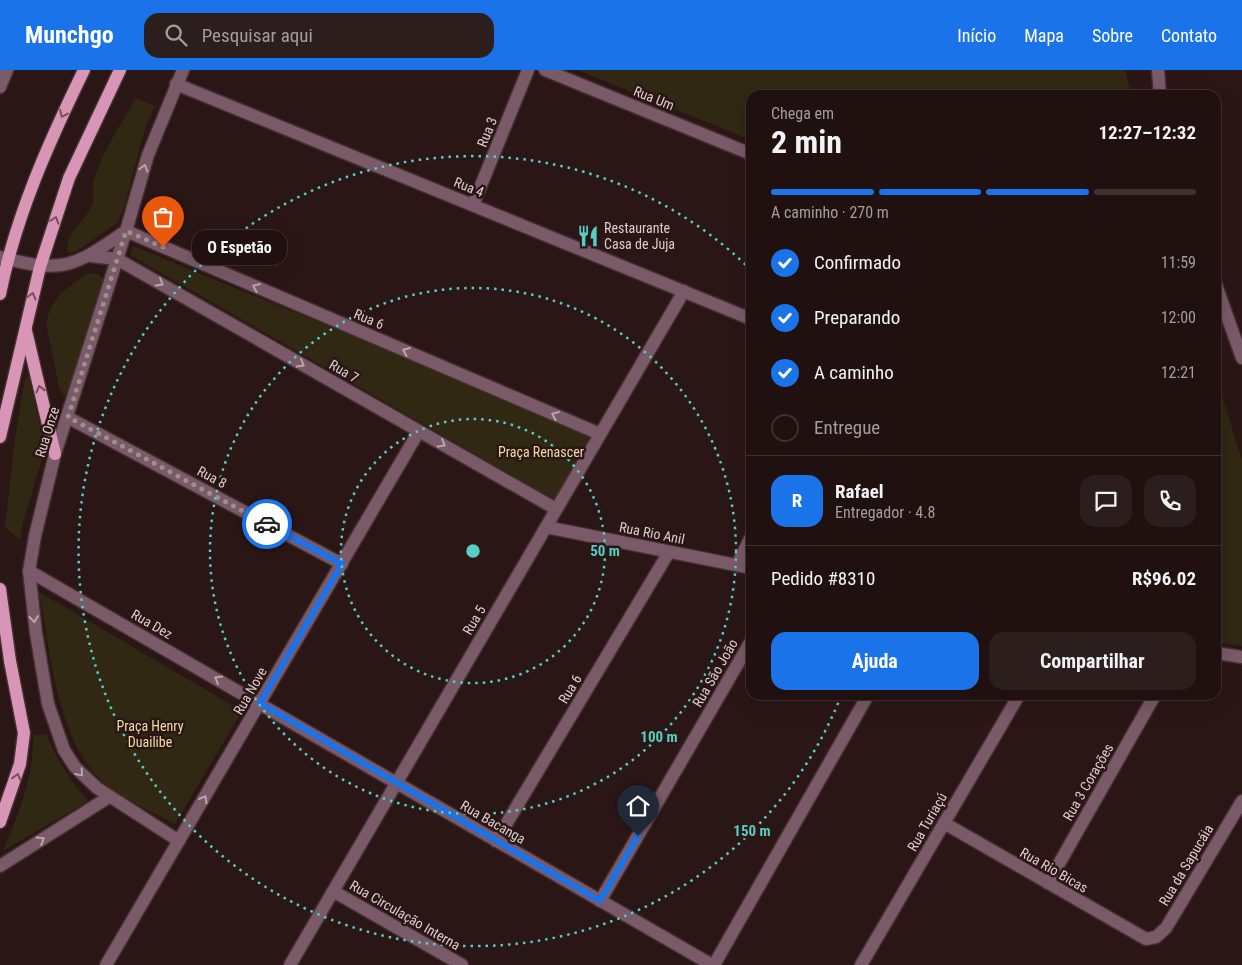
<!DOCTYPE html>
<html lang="pt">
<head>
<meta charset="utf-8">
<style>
  :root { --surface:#201010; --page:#2d1e1e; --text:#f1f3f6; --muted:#a29d9f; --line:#3d3030; --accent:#1a73e8 }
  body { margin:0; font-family:"Roboto Condensed",sans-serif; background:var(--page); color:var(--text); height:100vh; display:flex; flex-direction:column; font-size:19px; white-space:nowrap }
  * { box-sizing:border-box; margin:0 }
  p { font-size:16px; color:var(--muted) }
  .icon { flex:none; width:28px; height:28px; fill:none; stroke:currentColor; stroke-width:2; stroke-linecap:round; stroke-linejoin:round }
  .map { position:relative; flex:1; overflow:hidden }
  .drawer { position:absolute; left:746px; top:20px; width:475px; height:610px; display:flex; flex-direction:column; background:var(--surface); border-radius:15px; box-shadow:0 5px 20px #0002,0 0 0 1px var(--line) }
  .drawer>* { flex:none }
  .pin { position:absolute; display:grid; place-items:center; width:42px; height:42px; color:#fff; margin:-51px -21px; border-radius:50% 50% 50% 0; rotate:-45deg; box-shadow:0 0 5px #0007 }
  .pin .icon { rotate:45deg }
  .courier { position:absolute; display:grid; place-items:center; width:50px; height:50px; margin:-25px; border:4px solid #1a73e8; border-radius:50%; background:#fff; color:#222; box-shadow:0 1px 6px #0007 }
  .bubble { position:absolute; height:35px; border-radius:15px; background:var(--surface); box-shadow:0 5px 20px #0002,0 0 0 1px var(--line); font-size:16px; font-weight:700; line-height:35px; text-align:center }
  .headline em { font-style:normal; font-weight:700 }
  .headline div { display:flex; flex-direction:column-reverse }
  .headline { display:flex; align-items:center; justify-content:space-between; height:85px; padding:0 25px }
  h1 { font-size:32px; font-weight:700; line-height:38px }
  .bar { display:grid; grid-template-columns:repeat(4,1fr); gap:8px 5px; align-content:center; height:60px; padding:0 25px }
  .bar i { height:6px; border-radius:4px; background:var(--line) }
  .bar .selected { background:var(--accent) }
  .bar p { grid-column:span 4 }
  .line { display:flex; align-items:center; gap:12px; padding:0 25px; border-top:1px solid var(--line) }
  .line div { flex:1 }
  .round { display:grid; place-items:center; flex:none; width:52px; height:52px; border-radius:15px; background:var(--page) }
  ol { padding:0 25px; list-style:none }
  li { display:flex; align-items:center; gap:15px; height:55px }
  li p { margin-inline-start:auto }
  li .icon { padding:5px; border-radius:50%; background:var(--accent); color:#fff; stroke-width:4 }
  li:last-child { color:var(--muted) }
  li i { width:28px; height:28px; border:2px solid var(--line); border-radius:50% }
  .primary-button { display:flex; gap:10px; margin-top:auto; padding:10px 25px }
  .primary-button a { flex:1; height:58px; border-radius:15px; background:var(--accent); color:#fff; font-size:20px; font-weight:700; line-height:58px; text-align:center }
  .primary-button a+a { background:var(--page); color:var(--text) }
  header { display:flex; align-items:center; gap:30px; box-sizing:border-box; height:70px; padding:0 25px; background:var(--accent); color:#fff }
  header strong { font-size:24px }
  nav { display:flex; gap:28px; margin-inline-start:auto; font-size:18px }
  .search { width:350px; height:45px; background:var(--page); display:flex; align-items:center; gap:12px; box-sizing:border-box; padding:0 18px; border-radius:15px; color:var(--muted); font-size:19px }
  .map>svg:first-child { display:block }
  .green { fill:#302813 }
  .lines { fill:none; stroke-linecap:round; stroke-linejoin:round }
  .minor-casing { stroke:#443030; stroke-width:15 }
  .major-casing { stroke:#443030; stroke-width:15 }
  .minor { stroke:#7a5968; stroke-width:12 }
  .major { stroke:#d895b5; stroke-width:12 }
  .oneway { stroke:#794f5e }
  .oneway2 { stroke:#baa5aa }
  .done { stroke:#9f8e8d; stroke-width:5; stroke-dasharray:0 9 }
  .route { stroke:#1a73e8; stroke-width:6 }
  .ring { fill:none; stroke:#55cec5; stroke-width:2.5; stroke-dasharray:2.5 5 }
  .labels { text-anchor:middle; stroke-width:5; stroke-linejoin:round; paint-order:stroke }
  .street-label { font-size:14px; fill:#ddcecd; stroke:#2b1616 }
  .poi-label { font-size:14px; fill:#ddcecd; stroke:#2b1616; text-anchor:start }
  .park-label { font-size:14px; fill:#f2dca3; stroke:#2b1616 }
  .centre { fill:#55cec5; stroke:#2b1616; stroke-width:2.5 }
  .ring-label { font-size:15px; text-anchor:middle; font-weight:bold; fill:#55cec5; stroke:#2b1616; stroke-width:5; stroke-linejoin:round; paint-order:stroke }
</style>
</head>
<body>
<header>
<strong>Munchgo</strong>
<div class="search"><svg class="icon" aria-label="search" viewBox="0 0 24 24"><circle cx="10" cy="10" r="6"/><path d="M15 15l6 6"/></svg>Pesquisar aqui</div>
<nav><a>Início</a><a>Mapa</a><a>Sobre</a><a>Contato</a></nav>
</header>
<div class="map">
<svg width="1242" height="895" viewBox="0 0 1242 895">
  <rect width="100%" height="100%" fill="#2b1616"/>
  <g class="green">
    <path d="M578 0H1125L1132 25H751V70Z"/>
    <path d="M136 28 155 36 146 55 123 141 117 153 77 181 68 183C64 161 87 151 93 133 95 127 92 121 93 114 99 86 122 53 136 28Z"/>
    <path d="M133 176 591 364 557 431 130 185Z"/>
    <path d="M92 203 99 204 104 211 68 325 65 326 60 321 46 253 50 239 61 223 85 205Z"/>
    <path d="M29 306 45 379 24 449 20 470 5 457 15 368 25 308Z"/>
    <path d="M1216 307 1242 390V576L1216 572Z"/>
    <path d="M39 522 242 641 175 754C156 744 120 727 105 714 56 671 51 583 39 522Z"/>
    <path d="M46 664C57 689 69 710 88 731L3 781C19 743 34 707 33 665Z"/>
  </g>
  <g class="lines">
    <g class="minor-casing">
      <g id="minor">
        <path d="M545 0 751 84"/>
        <path d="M1158 0 1160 25"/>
        <path d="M176 14 751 249"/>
        <path d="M0 17 7 0"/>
        <path d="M473 135 528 0"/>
        <path d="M126 161 600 364"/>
        <path d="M91 186 117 189 556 439"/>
        <path d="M0 187C63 204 74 197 126 161"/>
        <path d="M1216 215 1242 288"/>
        <path d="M67 347 342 494"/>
        <path d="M546 457 751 498"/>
        <path d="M737 495 751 467"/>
        <path d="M29 501 712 895"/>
        <path d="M1216 583 1242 587"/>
        <path d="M944 753 1146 869 1156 867 1166 858 1242 731"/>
        <path d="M179 771 97 718 75 697 64 680 48 634 36 563 29 501 35 466 55 384 126 161 148 85 183 0"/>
        <path d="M496 771 669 482"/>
        <path d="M0 796 109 727"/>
        <path d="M1048 813 1155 625"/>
        <path d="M333 821 462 895"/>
        <path d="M600 831 751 571"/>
        <path d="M106 895 419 361"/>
        <path d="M290 895 684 221"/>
        <path d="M714 895 868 625"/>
        <path d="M861 895 1019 625"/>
      </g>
    </g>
    <g class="major-casing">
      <g id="major">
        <path d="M0 224C16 145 49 72 84 0"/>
        <path d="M26 261 55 384"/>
        <path d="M0 367 40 197 69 108 120 0"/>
        <path d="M0 519 10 591 24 663 20 694 0 752"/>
      </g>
    </g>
    <use href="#minor" class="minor"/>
    <use href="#major" class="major"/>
  </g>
  <defs><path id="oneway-chevron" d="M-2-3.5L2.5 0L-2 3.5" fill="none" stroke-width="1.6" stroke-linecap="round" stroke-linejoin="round" transform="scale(1.25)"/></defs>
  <g class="oneway">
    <use href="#oneway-chevron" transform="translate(63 44) rotate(115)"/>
    <use href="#oneway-chevron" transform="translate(55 150) rotate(-72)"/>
    <use href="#oneway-chevron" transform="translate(32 226) rotate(-74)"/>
    <use href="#oneway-chevron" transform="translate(40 319) rotate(-104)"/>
    <use href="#oneway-chevron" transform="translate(17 707) rotate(-75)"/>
  </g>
  <g class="oneway2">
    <use href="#oneway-chevron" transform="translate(144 98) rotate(-74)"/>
    <use href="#oneway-chevron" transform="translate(160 213) rotate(30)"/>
    <use href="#oneway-chevron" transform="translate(256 217) rotate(-157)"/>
    <use href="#oneway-chevron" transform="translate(406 281) rotate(-157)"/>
    <use href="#oneway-chevron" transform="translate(301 294) rotate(30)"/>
    <use href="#oneway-chevron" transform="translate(555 345) rotate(-157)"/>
    <use href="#oneway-chevron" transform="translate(442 374) rotate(30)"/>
    <use href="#oneway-chevron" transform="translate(34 549) rotate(83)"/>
    <use href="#oneway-chevron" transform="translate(218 609) rotate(-150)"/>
    <use href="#oneway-chevron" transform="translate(80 703) rotate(49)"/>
    <use href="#oneway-chevron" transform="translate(204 729) rotate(-60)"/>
    <use href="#oneway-chevron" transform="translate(41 770) rotate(-32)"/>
  </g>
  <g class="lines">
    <path class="done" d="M163 177 126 161 68 347 267 454"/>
    <path class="route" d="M267 454 342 494 260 633 600 831 638 766"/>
  </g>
  <g class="ring">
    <circle cx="473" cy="481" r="132"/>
    <circle cx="473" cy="481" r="263"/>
    <path d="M841 626A395 395 0 1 1 750 199"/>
  </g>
  <defs>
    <g id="restaurant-bare" transform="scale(1.725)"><path d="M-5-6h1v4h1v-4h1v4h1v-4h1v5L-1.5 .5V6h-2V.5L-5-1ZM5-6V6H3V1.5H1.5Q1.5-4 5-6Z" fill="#55cec5" stroke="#2b1616" stroke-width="2.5" paint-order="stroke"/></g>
  </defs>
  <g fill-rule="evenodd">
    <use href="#restaurant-bare" x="588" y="166"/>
  </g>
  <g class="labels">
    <g class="street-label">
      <text transform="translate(654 28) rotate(22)" y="5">Rua Um</text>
      <text transform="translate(487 62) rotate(-68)" y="5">Rua 3</text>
      <text transform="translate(469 117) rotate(22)" y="5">Rua 4</text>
      <text transform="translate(369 249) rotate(23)" y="5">Rua 6</text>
      <text transform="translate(344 301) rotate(30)" y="5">Rua 7</text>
      <text transform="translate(47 362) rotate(-73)" y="5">Rua Onze</text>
      <text transform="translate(212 407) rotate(28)" y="5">Rua 8</text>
      <text transform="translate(652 463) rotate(11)" y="5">Rua Rio Anil</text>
      <text transform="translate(474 550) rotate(-60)" y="5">Rua 5</text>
      <text transform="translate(152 554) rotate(30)" y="5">Rua Dez</text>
      <text transform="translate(715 603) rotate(-60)" y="5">Rua São João</text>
      <text transform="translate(570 619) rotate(-59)" y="5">Rua 6</text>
      <text transform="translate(250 621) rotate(-60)" y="5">Rua Nove</text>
      <text transform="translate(1088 712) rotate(-60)" y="5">Rua 3 Corações</text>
      <text transform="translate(493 752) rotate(30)" y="5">Rua Bacanga</text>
      <text transform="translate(927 752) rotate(-60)" y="5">Rua Turiaçú</text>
      <text transform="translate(1186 795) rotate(-59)" y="5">Rua da Sapucáia</text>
      <text transform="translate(1054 800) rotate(30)" y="5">Rua Rio Bicas</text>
      <text transform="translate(405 845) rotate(30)" y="5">Rua Circulação Interna</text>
    </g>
    <g class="poi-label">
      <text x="604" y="163">Restaurante<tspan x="604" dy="16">Casa de Juja</tspan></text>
    </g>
    <g class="park-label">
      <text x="541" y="387">Praça Renascer</text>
      <text x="150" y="661">Praça Henry<tspan x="150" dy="16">Duailibe</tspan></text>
    </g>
  </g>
  <circle cx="473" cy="481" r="8" class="centre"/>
  <g class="ring-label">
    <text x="605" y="486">50 m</text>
    <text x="659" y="672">100 m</text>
    <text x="752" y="766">150 m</text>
  </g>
</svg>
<div class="pin" style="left:163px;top:177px;background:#ea580c"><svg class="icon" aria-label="bag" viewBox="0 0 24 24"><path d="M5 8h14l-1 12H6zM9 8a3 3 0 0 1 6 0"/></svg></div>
<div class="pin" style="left:638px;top:766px;background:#1f2937"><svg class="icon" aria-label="home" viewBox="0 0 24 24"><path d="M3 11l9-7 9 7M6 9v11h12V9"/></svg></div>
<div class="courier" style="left:267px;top:454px"><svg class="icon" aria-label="car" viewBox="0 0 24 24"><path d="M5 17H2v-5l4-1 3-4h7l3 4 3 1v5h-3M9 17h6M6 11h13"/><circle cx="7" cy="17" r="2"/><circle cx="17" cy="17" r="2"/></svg></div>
<div class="bubble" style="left:192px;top:160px;width:95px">O Espetão</div>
<section class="drawer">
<div class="headline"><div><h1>2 min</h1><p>Chega em</p></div><em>12:27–12:32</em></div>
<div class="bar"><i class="selected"></i><i class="selected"></i><i class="selected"></i><i></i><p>A caminho · 270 m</p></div>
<ol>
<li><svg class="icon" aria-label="check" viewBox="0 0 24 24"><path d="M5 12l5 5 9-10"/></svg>Confirmado<p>11:59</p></li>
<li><svg class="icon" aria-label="check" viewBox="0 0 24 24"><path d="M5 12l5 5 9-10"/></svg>Preparando<p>12:00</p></li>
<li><svg class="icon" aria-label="check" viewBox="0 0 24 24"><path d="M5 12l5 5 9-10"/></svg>A caminho<p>12:21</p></li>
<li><i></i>Entregue</li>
</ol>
<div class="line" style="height:90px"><b class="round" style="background:var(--accent);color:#fff">R</b><div><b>Rafael</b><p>Entregador · 4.8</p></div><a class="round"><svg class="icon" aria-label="chat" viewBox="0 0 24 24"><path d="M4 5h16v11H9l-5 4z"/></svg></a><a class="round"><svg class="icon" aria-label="phone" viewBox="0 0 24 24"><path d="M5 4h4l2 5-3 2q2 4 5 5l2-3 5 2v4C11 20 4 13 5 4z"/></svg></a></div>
<div class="line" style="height:65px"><div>Pedido #8310</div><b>R$96.02</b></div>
<div class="primary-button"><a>Ajuda</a><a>Compartilhar</a></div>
</section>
</div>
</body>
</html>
